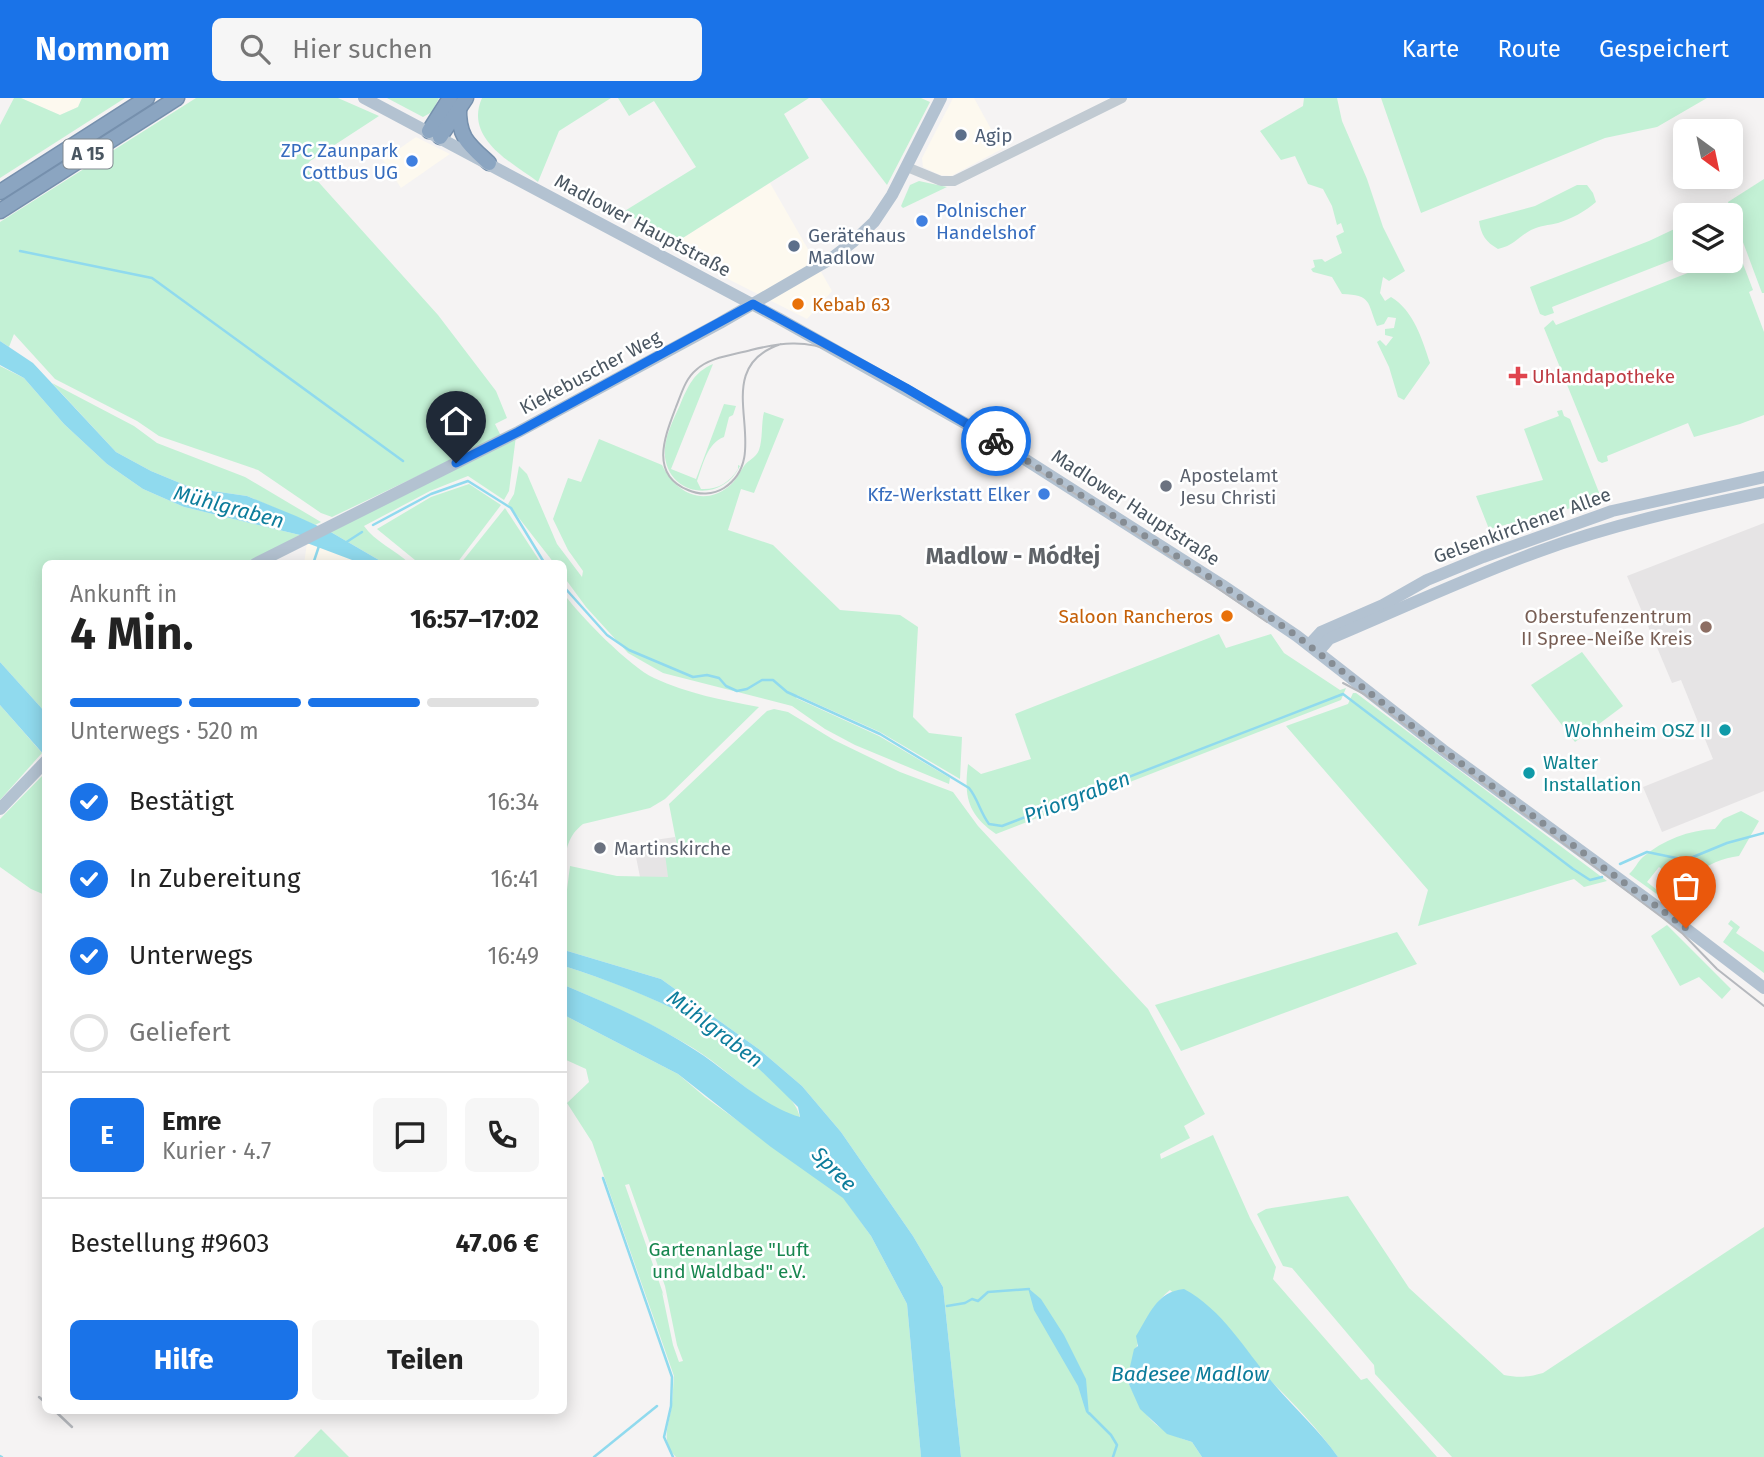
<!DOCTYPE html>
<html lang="de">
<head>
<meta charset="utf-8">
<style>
  :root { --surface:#fff; --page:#f6f6f6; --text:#222; --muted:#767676; --line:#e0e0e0; --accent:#1a73e8 }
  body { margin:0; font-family:"Fira Sans",sans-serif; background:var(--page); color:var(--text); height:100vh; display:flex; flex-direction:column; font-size:26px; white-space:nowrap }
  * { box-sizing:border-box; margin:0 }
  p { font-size:23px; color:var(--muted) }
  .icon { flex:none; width:38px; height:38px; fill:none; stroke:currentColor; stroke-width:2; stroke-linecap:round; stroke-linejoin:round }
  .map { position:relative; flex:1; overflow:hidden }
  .drawer { position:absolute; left:42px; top:462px; width:525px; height:854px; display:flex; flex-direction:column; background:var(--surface); border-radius:10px; box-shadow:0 4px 18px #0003 }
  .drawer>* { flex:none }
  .needle { width:46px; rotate:147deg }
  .fabs { position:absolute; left:1673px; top:21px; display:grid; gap:14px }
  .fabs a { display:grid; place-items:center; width:70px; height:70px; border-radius:10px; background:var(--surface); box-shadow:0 4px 18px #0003; font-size:35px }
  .pin { position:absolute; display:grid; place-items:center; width:60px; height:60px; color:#fff; margin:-72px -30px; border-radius:50% 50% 50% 0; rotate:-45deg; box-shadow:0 0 7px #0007 }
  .pin .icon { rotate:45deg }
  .courier { position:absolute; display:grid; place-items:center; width:70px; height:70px; margin:-35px; border:5px solid #1a73e8; border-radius:50%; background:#fff; color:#222; box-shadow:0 2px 9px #0007 }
  .head em { font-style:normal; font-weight:700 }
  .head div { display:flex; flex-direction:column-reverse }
  .head { display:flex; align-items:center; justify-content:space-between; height:119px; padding:0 28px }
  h1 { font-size:46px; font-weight:700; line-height:52px }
  .bar { display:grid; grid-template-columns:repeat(4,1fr); gap:10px 7px; align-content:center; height:84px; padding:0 28px }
  .bar i { height:9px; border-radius:5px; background:var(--line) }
  .bar .on { background:var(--accent) }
  .bar p { grid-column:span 4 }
  .line { display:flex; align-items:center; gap:18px; padding:0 28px; border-top:2px solid var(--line) }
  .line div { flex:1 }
  .round { display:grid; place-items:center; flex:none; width:74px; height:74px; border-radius:10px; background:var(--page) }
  ol { padding:0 28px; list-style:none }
  li { display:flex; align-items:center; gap:21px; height:77px }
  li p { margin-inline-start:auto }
  li .icon { padding:7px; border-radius:50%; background:var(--accent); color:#fff; stroke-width:4 }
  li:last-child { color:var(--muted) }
  li i { width:38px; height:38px; border:4px solid var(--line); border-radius:50% }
  .primary-button { display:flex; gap:14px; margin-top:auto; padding:14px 28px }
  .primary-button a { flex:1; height:80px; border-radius:10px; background:var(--accent); color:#fff; font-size:28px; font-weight:700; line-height:80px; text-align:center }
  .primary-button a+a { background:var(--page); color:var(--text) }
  header { display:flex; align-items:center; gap:42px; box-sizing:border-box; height:98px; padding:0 35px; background:var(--accent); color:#fff }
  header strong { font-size:33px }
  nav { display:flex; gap:38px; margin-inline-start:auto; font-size:24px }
  .search { width:490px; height:63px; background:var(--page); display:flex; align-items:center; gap:18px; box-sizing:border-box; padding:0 24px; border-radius:10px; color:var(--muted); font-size:26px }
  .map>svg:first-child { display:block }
  .commercial { fill:#fdf9ef }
  .education { fill:#e6e4e5 }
  .green { fill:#c3f1d5; fill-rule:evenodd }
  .water { fill:#90daee }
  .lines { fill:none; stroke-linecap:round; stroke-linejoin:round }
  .stream { stroke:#90daee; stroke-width:2.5 }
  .highway-casing { stroke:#7690ad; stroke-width:17 }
  .minor { stroke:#c1cad2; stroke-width:10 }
  .major { stroke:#b3c2d1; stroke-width:12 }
  .highway { stroke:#8ba5c1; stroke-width:14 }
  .tram { stroke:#b5b8bd; stroke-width:2 }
  .rail { stroke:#b5b8bd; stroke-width:2.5 }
  .done { stroke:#868d94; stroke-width:7; stroke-dasharray:0 12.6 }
  .route { stroke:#1a73e8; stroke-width:9 }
  .service-dot { fill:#5c6f8a; stroke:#fff; stroke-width:2.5 }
  .shop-dot { fill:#3f7fe0; stroke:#fff; stroke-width:2.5 }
  .food-dot { fill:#e8710a; stroke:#fff; stroke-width:2.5 }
  .health-dot { fill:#e0444e; stroke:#fff; stroke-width:2.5 }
  .worship-dot { fill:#6b7280; stroke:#fff; stroke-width:2.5 }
  .education-dot { fill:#8d6e63; stroke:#fff; stroke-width:2.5 }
  .culture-dot { fill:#0f9aa8; stroke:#fff; stroke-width:2.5 }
  .labels { text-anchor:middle; stroke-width:5; stroke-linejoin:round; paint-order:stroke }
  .shield { fill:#fff; stroke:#808990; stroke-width:2 }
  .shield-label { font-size:18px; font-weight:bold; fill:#4a5661 }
  .service-label { font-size:19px; fill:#4e5e75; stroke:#fff; text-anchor:start }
  .shop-label { font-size:19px; fill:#366cbe; stroke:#fff; text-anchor:end }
  .street-label { font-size:19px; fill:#4a5661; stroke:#fff }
  .food-label { font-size:19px; fill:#c56008; stroke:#fff; text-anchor:start }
  .health-label { font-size:19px; fill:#be3a42; stroke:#fff; text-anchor:start }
  .worship-label { font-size:19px; fill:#5b616d; stroke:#fff; text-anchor:start }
  .education-label { font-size:19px; fill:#785e54; stroke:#fff; text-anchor:end }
  .culture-label { font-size:19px; fill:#0d838f; stroke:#fff; text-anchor:end }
  .park-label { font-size:19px; fill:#17864f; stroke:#fff }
  .water-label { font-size:21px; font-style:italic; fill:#0c7c9b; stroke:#fff }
  .quarter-label { font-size:23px; font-weight:bold; fill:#5f6368; stroke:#fff }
</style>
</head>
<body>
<header>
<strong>Nomnom</strong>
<div class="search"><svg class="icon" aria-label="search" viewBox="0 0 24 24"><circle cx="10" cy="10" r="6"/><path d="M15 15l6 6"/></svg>Hier suchen</div>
<nav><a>Karte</a><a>Route</a><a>Gespeichert</a></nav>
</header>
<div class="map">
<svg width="1764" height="1359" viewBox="0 0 1764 1359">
  <rect width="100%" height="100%" fill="#f5f3f3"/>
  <g class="commercial">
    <path d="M21 0H82L78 9 60 17Z"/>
    <path d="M953 0H974L1002 51 951 78 940 77 923 69 922 60Z"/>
    <path d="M416 39 450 56 401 90 383 62Z"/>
    <path d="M770 85 832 193 807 221 667 150Z"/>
    <path d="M307 445 350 460 360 465 304 466Z"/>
  </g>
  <g class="education">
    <path d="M1764 425V693L1662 734 1643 689 1713 661 1681 582 1672 585 1627 478Z"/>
    <path d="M675 739 678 753 668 779H640L635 754 649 751 648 743Z"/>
  </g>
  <g class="green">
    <path d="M14 0H21L60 17 78 9 82 0H125L0 80V27Z"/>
    <path d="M196 0H338L379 18 310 63 305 69 438 217 496 293 507 320 495 326 501 338 332 419 321 415 258 372 159 338 137 323 55 281 14 236 9 249 0 243V124Z"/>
    <path d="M387 0H439L432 14 423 19Z"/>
    <path d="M482 0H611L559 33 538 84C511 64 464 40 482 0Z"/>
    <path d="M618 0H809L784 16 809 60 667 150 657 144 662 135 623 114 696 69 654 3 629 18Z"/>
    <path d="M820 0H921L930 4 887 87Z"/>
    <path d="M1304 0H1337L1342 23 1367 81 1383 129 1405 173 1389 183 1383 179 1380 195 1385 203 1391 199C1414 213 1422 241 1430 265L1404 302 1398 299 1389 269 1377 244 1380 242 1386 248 1393 239 1385 237V231L1394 230 1396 220 1388 219 1384 226 1377 228C1367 204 1372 197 1342 196L1332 179 1313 174 1311 171 1315 169 1313 162 1322 161 1325 164 1342 155 1336 138 1344 134 1341 125 1337 127 1332 108 1323 91 1308 86 1295 58 1281 62 1260 33 1303 8Z"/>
    <path d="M1381 0H1707L1657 29 1605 40 1421 115Z"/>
    <path d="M1764 81V195H1762L1728 104Z"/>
    <path d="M919 83 947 89 903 110 901 108 910 87Z"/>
    <path d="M1577 87H1587L1593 95 1596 104C1586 113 1571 121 1558 125 1549 127 1539 128 1531 132 1518 139 1515 147 1498 151 1486 144 1481 137 1479 123L1535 108Z"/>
    <path d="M1685 126V157L1552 209 1554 215 1545 218 1540 216 1530 189 1649 143Z"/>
    <path d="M1731 152 1737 154 1740 158 1753 192 1749 194 1764 234V317L1740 326 1694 339 1688 325 1607 358 1608 363 1602 365 1598 363 1544 230 1553 222 1556 227 1718 163H1731Z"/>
    <path d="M713 266 671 371 696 381 724 306 736 308 733 317 729 319 724 339C707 345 703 367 697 383L701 391C717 392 729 385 738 371V367L740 368C722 405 670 399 665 359 663 341 673 323 680 307 688 288 694 274 713 266Z"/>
    <path d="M0 268 24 280 64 326 107 366 143 391 184 409 300 437 248 465 46 466 45 614 0 564Z"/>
    <path d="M52 285 134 328 157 345 245 379 321 424 315 427 247 398 192 390 151 373 116 354Z"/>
    <path d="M1562 312 1564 318 1570 321 1602 402 1489 431 1476 398 1543 382 1524 331 1559 318 1557 313Z"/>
    <path d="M764 314 784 321 754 395 741 391 728 432 773 447 840 512 900 517 918 529 913 619 929 635 962 639 960 681 880 634 797 597 796 600 879 638 950 680 949 686 855 647 825 631 792 608 663 575 628 555 586 509 564 479V466L554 465 508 406 514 396 519 368 527 376 557 446 582 479 583 473 568 452 553 421 568 380 581 384 599 341 662 367C674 392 701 410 728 389 736 383 739 375 744 368 748 362 756 360 759 352 763 341 761 326 764 314Z"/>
    <path d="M516 338 509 393 504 402 468 378 430 393 364 428C374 443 395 452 409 465H384L329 433Z"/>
    <path d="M469 386 501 407 457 465H416L415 462 377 431 431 399Z"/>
    <path d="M505 410 541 465H461Z"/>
    <path d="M564 496C580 518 630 569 654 580 688 596 723 602 759 609L665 701 650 710 583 726C569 737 567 748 564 765Z"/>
    <path d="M1219 536 1226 550 1271 536 1284 555 1340 592 1346 590 1341 602 996 736C967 716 964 698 968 666L981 676 1031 661 1015 616Z"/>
    <path d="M1582 554 1623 608 1575 644 1531 587Z"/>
    <path d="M1353 595H1356L1607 783 1584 789 1574 781 1418 828 1428 792 1286 628 1348 606Z"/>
    <path d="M0 607 42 655 0 702Z"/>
    <path d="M774 611 788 614 834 642 900 674 953 694 978 728 1148 911 1205 1016 1184 1028 1190 1040 1160 1056 1161 1061 1213 1037 1250 1120 1276 1169 1273 1181 1361 1282 1367 1280 1437 1359H1338C1292 1295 1228 1245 1170 1192 1143 1213 1137 1251 1127 1282 1144 1318 1153 1332 1192 1344L1202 1359H961L943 1189 913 1138 841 1034 802 988 760 952 661 881 564 852V815L570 768 617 778 668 779 665 756 678 753 669 706 767 613Z"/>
    <path d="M45 675V797L31 791 0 769V721Z"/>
    <path d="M1741 713 1759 723 1739 758C1731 759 1723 761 1716 764 1701 771 1691 779 1677 769L1670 777 1659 769 1647 784 1667 800 1671 795 1675 797 1683 787V781H1691L1674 800 1665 802 1629 776C1636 770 1637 764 1643 759 1663 742 1689 732 1715 731L1723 721Z"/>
    <path d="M1731 822 1740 829 1736 835 1764 854V875L1723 844 1733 830 1728 826Z"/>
    <path d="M1667 827 1731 891 1722 901 1699 879 1680 888 1651 838Z"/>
    <path d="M1397 834 1417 866 1181 953 1155 907Z"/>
    <path d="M564 868C614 884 673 906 717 936 735 948 751 964 767 978 780 990 797 1003 800 1020 759 1008 729 972 693 950 652 925 608 906 564 887Z"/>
    <path d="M564 917 678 976 705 999 843 1099 871 1138 907 1206 921 1359H676C659 1343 670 1325 672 1306 673 1297 673 1287 674 1278L592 1044 567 1005 589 984 586 971 564 961ZM629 1086 665 1188 677 1247 683 1263 679 1264 673 1247 662 1194 664 1198 625 1087Z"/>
    <path d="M1348 1098 1409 1190 1504 1277C1519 1280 1529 1279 1543 1275L1764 1129V1359H1452L1375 1276 1374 1267 1292 1170 1283 1168 1257 1116 1266 1111Z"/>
    <path d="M321 1331 349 1359H294Z"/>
  </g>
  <g class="water">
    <path d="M0 243 33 265 116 354 151 373 192 390 247 398 296 418 329 433 384 465H360L307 445 300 437 184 409 143 391 107 366 64 326 24 280 0 267Z"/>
    <path d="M0 564 45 614V658L0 607Z"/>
    <path d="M564 852 661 881 760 952 802 988 841 1034 913 1138 943 1189 961 1359H921L907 1206 871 1138 843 1100 771 1049 678 976 564 917V887C609 906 654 925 695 952 730 974 760 1007 800 1019L798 1009C772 984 747 957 717 936 674 907 614 884 564 868Z"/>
    <path d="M1028 1190 1041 1201 1064 1237 1086 1281 1089 1317 1086 1314 1078 1288 1034 1212Z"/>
    <path d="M1184 1191C1223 1212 1245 1252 1273 1285 1294 1310 1319 1332 1338 1359H1202L1192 1344 1167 1336 1140 1311 1127 1282 1134 1251 1138 1248 1136 1238C1150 1216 1156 1194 1184 1191Z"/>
  </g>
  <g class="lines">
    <g class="stream">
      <path d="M20 153 152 180 403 363"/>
      <path d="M373 427 431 396 468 383 511 410 545 466"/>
      <path d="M345 445 362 434"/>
      <path d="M313 466 319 448"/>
      <path d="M564 489 607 537 629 552 693 579 707 577 719 580 726 588 737 593 747 591 762 582H773L787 594 880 636 969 690C978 701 980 714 989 726L1002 728 1343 596 1573 771 1590 782 1602 779"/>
      <path d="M1620 766 1647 754 1681 761 1693 759 1727 745 1764 735"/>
      <path d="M603 1080 672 1279 671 1308 664 1339 673 1359"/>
      <path d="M947 1208 965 1205 972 1201 978 1203 988 1194 1029 1191"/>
      <path d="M1089 1315 1111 1337 1117 1347 1113 1359"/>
      <path d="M0 1358 2 1359"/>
      <path d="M594 1359 657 1308"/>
    </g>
    <g class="highway-casing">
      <g id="highway">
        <path d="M459 9C458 39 468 46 489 65"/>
        <path d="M429 33 450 0"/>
        <path d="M440 39 466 0"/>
        <path d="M0 94 147 0"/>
        <path d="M0 113 177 0"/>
      </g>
    </g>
    <path class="minor" d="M907 69 941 83H954L1122 0"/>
    <g class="major">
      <path d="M364 0 778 220 993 341 1222 487 1297 538 1443 652 1667 816 1764 890"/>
      <path d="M255 466 518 334 720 225 832 160 854 143 874 124 892 97 941 0"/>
      <path d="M1309 547 1321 534 1383 507 1427 482 1483 459 1612 413 1764 379"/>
      <path d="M1318 554 1329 541C1398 512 1466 480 1537 454 1610 427 1688 410 1764 394"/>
      <path d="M0 711 46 663"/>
    </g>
    <use href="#highway" class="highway"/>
    <g class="tram">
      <path d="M781 246C703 272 778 355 724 390 713 397 699 397 688 392 649 376 665 338 676 309 681 297 685 281 696 272 710 259 733 257 751 252 780 245 805 241 834 254 984 334 1127 427 1267 524"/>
      <path d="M1343 585 1364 596 1663 820 1683 836 1717 871 1764 908"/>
    </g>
    <g class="rail">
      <path d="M39 1299 46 1305"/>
      <path d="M54 1312 72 1329"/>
    </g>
  </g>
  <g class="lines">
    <path class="done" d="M996 343 1222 487 1297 538 1443 652 1686 830"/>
    <path class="route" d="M456 365 518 334 753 206 906 290 996 343"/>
  </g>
  <g class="service-dot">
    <circle cx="961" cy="37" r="7"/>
    <circle cx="794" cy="148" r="7"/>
  </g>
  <g class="shop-dot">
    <circle cx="412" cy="63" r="7"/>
    <circle cx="922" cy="123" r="7"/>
    <circle cx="1044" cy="396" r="7"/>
  </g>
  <g class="food-dot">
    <circle cx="798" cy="206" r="7"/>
    <circle cx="1227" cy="518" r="7"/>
  </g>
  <path class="health-dot" d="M1514.5 267.5h7v7h7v7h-7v7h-7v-7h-7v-7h7z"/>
  <g class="worship-dot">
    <circle cx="1166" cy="388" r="7"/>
    <circle cx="600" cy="750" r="7"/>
  </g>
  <circle class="education-dot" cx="1706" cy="529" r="7"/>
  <g class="culture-dot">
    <circle cx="1725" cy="632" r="7"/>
    <circle cx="1529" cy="675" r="7"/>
  </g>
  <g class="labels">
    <rect class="shield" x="63.5" y="41.5" width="49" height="29" rx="5"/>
    <g class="shield-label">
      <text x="88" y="62">A 15</text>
    </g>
    <g class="service-label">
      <text x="975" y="44">Agip</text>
      <text x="808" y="144">Gerätehaus<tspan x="808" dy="22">Madlow</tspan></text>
    </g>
    <g class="shop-label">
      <text x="398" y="59">ZPC Zaunpark<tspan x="398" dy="22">Cottbus UG</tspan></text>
      <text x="936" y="119" text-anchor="start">Polnischer<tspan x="936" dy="22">Handelshof</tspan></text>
      <text x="1030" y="403">Kfz-Werkstatt Elker</text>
    </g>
    <g class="street-label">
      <text transform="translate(643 127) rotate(28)" y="7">Madlower Hauptstraße</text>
      <text transform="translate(590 274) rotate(-28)" y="7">Kiekebuscher Weg</text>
      <text transform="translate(1136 409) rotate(33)" y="7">Madlower Hauptstraße</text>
      <text transform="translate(1522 427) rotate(-20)" y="7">Gelsenkirchener Allee</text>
    </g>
    <g class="food-label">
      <text x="812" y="213">Kebab 63</text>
      <text x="1213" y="525" text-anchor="end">Saloon Rancheros</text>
    </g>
    <g class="health-label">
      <text x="1532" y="285">Uhlandapotheke</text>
    </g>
    <g class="worship-label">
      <text x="1180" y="384">Apostelamt<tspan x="1180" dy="22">Jesu Christi</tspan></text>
      <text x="614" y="757">Martinskirche</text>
    </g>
    <g class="education-label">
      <text x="1692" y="525">Oberstufenzentrum<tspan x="1692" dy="22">II Spree-Neiße Kreis</tspan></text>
    </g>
    <g class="culture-label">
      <text x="1711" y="639">Wohnheim OSZ II</text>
      <text x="1543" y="671" text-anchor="start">Walter<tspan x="1543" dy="22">Installation</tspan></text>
    </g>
    <g class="park-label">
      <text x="729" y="1158">Gartenanlage "Luft<tspan x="729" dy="22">und Waldbad" e.V.</tspan></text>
    </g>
    <g class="water-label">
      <text transform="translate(229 409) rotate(15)" y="7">Mühlgraben</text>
      <text transform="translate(1077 699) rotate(-21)" y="7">Priorgraben</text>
      <text transform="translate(715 931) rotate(37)" y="7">Mühlgraben</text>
      <text transform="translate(834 1071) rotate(45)" y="7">Spree</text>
      <text x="1190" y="1283">Badesee Madlow</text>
    </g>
    <g class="quarter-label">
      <text x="1013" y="466">Madlow - Módłej</text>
    </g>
  </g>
</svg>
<div class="fabs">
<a><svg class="needle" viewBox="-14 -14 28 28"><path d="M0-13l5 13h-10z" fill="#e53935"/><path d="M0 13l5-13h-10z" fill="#767676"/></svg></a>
<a><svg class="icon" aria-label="layers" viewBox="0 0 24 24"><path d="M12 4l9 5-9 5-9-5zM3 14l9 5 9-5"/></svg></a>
</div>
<div class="pin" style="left:1686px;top:830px;background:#ea580c"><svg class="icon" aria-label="bag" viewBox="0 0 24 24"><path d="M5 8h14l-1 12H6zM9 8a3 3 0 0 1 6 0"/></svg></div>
<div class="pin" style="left:456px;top:365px;background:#1f2937"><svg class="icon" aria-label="home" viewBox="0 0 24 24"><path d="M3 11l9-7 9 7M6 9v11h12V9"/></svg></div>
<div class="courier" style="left:996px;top:343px"><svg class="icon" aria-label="bike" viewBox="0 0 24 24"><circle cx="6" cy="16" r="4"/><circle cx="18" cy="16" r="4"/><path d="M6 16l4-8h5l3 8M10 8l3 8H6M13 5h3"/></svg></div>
<section class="drawer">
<div class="head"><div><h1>4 Min.</h1><p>Ankunft in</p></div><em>16:57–17:02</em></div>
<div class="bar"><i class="on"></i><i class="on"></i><i class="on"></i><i></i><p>Unterwegs · 520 m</p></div>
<ol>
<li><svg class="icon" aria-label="check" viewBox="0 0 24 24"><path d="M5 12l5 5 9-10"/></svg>Bestätigt<p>16:34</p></li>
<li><svg class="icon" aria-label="check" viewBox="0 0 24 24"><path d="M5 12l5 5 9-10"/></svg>In Zubereitung<p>16:41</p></li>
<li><svg class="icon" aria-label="check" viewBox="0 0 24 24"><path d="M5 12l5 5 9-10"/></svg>Unterwegs<p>16:49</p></li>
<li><i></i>Geliefert</li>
</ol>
<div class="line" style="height:126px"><b class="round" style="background:var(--accent);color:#fff">E</b><div><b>Emre</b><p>Kurier · 4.7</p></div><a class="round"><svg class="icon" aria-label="chat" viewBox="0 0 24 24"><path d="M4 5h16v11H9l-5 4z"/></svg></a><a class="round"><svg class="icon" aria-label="phone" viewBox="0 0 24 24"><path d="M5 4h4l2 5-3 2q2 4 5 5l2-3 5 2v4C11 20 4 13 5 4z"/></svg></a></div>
<div class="line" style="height:91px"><div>Bestellung #9603</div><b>47.06 €</b></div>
<div class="primary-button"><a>Hilfe</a><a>Teilen</a></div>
</section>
</div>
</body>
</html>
